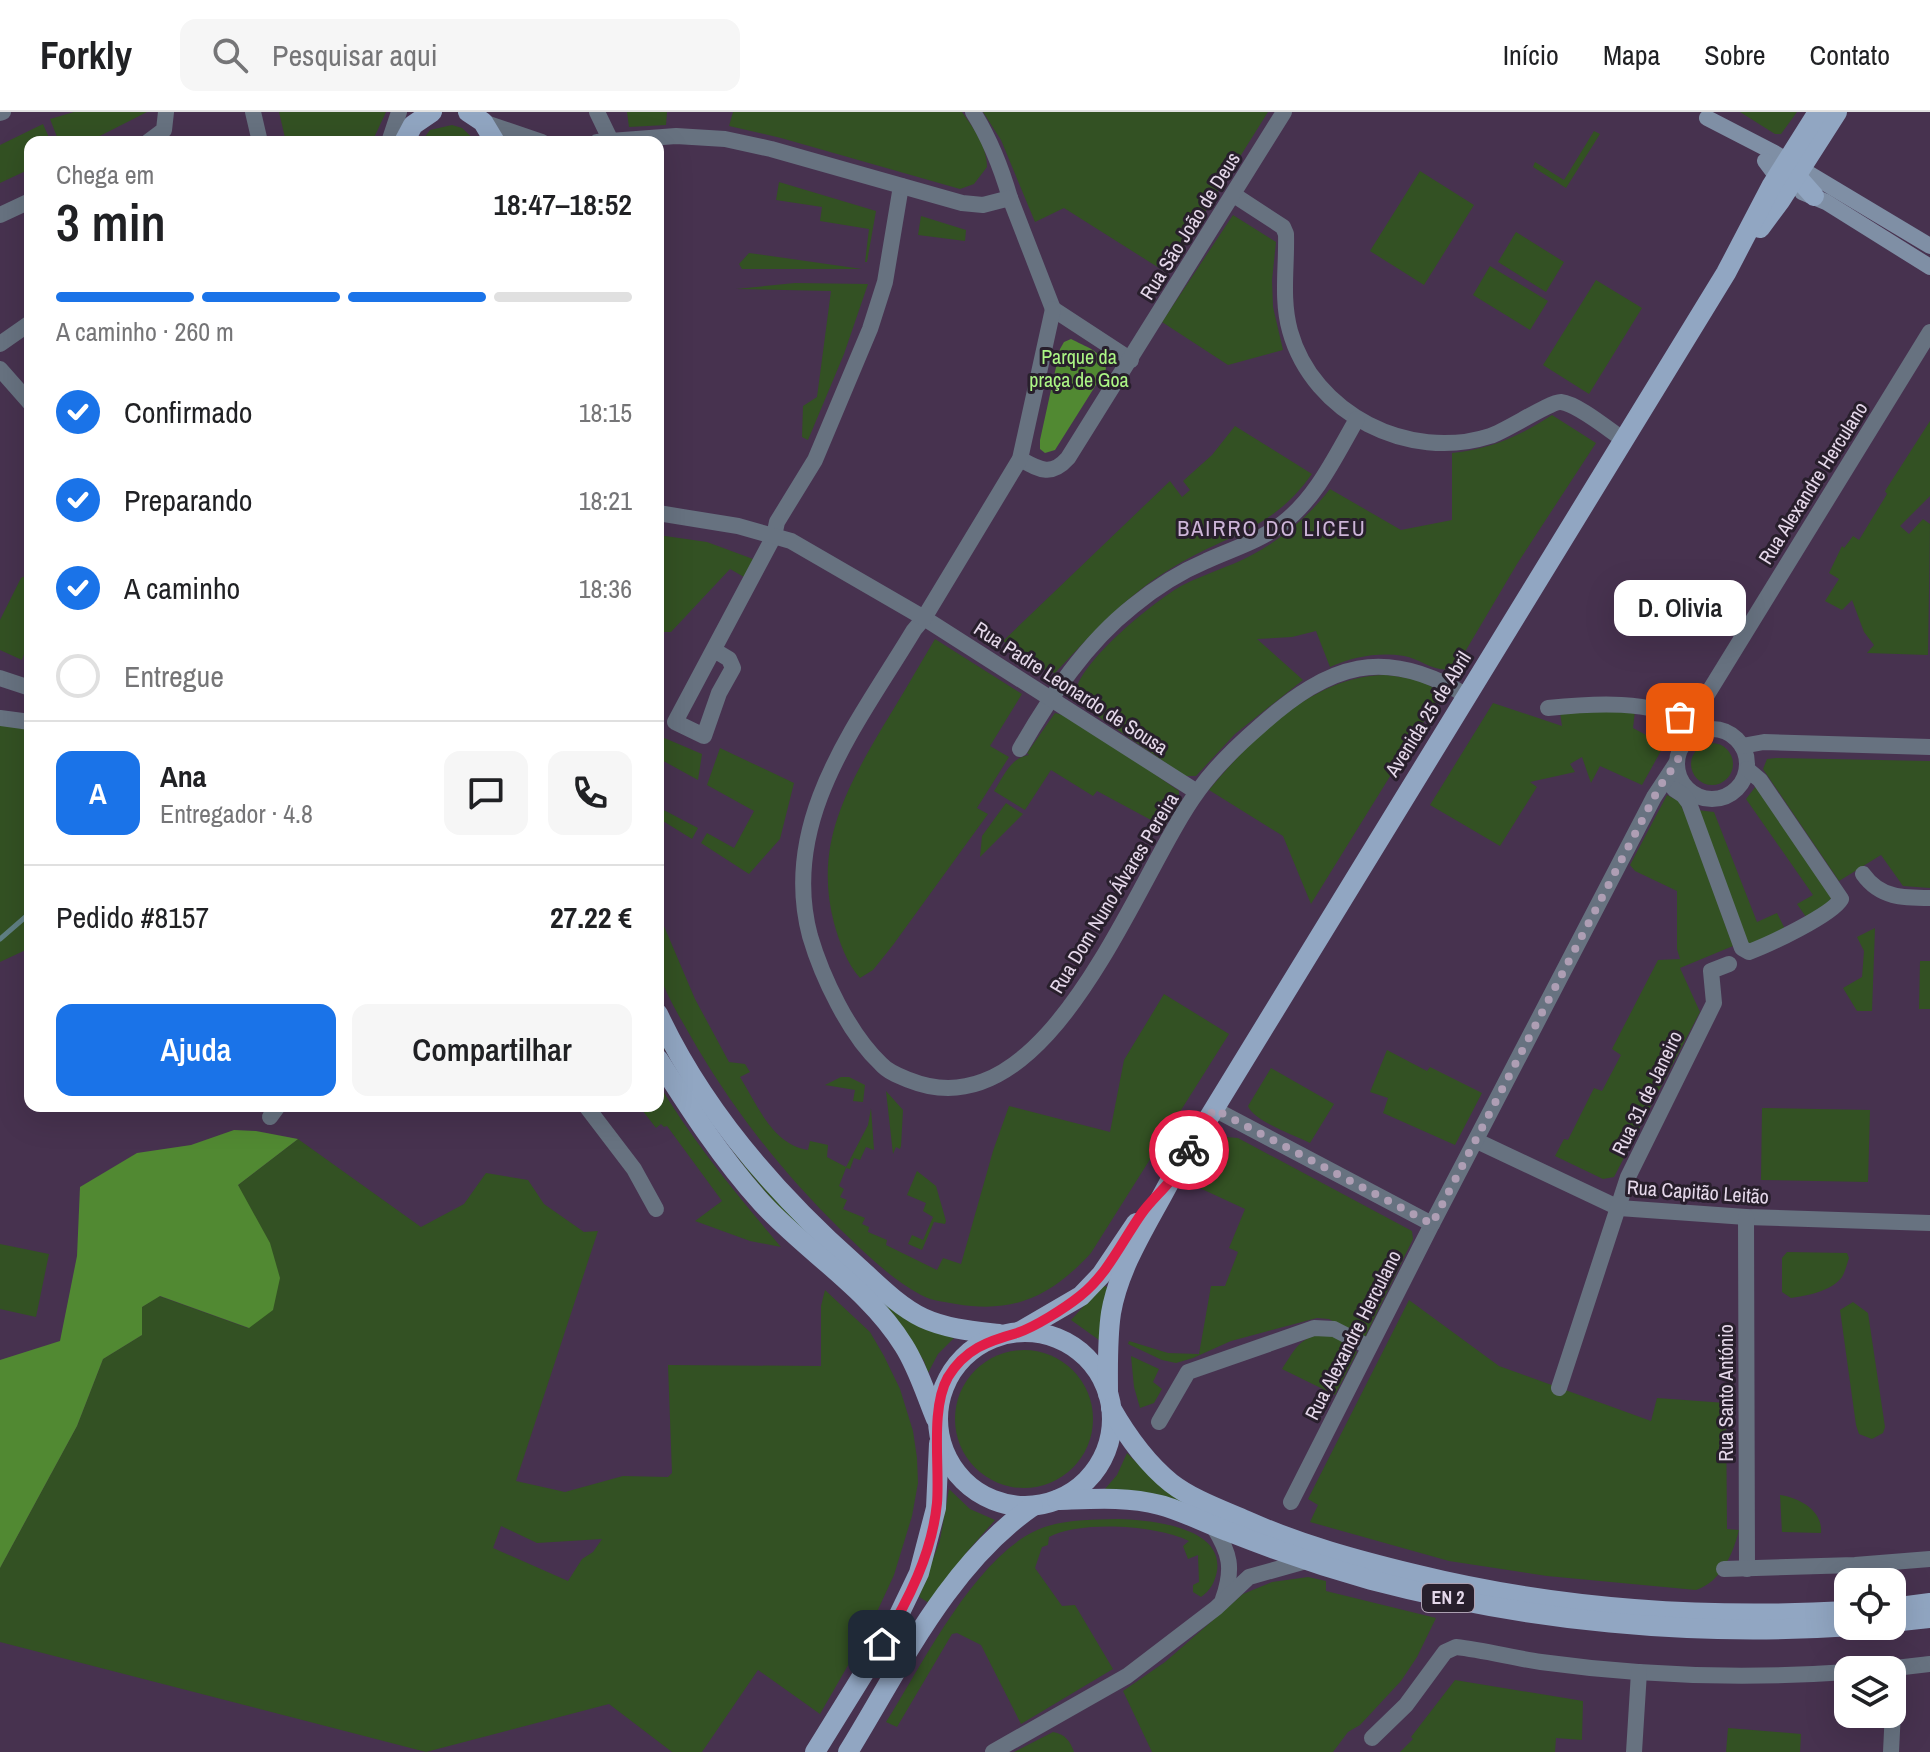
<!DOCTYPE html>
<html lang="pt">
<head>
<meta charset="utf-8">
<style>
  :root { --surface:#fff; --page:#f6f6f6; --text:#202124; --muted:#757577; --line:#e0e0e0; --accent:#1a73e8 }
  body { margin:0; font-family:"Archivo Narrow",sans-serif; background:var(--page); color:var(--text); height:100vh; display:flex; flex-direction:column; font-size:30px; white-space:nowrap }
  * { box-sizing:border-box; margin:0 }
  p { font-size:26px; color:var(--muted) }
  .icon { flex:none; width:44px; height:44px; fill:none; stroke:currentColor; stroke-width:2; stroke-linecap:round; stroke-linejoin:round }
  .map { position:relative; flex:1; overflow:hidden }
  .drawer { position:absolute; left:24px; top:24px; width:640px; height:976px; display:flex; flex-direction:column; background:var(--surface); border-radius:16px; box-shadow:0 8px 32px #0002 }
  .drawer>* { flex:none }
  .fabs { position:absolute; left:1834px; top:1456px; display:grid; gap:16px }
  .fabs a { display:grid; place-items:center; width:72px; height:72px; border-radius:16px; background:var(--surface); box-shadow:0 8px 32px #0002; font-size:40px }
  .pin { position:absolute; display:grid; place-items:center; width:68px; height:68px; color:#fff; margin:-34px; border-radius:16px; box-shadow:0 4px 12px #0006 }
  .courier { position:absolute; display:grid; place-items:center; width:80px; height:80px; margin:-40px; border:6px solid #e11d48; border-radius:50%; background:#fff; color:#222; box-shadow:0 2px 10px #0007 }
  .bubble { position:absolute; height:56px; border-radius:16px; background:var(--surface); box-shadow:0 8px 32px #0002; font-size:26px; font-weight:600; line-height:56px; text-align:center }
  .head em { font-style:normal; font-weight:600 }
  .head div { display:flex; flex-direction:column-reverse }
  .head { display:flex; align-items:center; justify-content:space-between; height:136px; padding:0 32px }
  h1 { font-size:52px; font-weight:600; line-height:60px }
  .bar { display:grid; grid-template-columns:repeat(4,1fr); gap:12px 8px; align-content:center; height:96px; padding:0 32px }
  .bar i { height:10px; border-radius:6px; background:var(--line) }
  .bar .active { background:var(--accent) }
  .bar p { grid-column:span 4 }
  .line { display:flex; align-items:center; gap:20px; padding:0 32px; border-top:2px solid var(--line) }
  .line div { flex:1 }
  .round { display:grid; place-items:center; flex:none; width:84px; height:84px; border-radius:16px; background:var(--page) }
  ol { padding:0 32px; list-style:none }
  li { display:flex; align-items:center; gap:24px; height:88px }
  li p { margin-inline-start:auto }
  li .icon { padding:8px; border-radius:50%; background:var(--accent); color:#fff; stroke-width:4 }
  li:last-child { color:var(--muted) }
  li i { width:44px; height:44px; border:4px solid var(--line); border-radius:50% }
  .button { display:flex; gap:16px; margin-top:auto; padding:16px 32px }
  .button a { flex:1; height:92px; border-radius:16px; background:var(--accent); color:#fff; font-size:32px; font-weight:600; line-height:92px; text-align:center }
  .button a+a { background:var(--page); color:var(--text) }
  header { display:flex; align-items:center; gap:48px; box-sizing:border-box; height:112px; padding:0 40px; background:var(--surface); border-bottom:2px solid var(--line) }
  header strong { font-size:38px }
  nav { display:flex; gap:44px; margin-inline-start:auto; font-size:28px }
  .search { width:560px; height:72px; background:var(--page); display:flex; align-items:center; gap:20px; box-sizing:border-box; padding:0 28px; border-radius:16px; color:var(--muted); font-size:30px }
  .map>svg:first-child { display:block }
  .green { fill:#335123; fill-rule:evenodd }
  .forest { fill:#518932 }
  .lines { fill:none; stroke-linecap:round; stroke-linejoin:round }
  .stream { stroke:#607f84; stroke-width:5 }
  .minor { stroke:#677280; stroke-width:16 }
  .tertiary { stroke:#677280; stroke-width:16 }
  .secondary { stroke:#7f8fa5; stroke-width:16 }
  .primary { stroke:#91a6c2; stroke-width:20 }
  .done { stroke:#ae9eb4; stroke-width:8; stroke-dasharray:0 14.4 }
  .route { stroke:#e11d48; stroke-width:10 }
  .labels { text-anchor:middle; stroke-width:6; stroke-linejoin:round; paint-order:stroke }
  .shield { fill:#281f2c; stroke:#aca0b1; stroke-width:2 }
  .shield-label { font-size:18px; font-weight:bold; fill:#e5d8ea }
  .street-label { font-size:20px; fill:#e5d8ea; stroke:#281f2c }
  .park-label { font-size:20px; fill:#acf685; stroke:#281f2c }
  .neighbourhood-label { font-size:22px; letter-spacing:2px; fill:#cdb5d8; stroke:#281f2c }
</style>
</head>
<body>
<header>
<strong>Forkly</strong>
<div class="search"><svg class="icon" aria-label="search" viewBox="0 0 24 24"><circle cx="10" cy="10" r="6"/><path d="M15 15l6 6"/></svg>Pesquisar aqui</div>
<nav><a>Início</a><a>Mapa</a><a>Sobre</a><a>Contato</a></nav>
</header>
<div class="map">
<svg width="1930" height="1640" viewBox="0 0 1930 1640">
  <rect width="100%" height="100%" fill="#47324f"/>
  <g class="green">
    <path d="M74 0H147L88 30H59L50 7Z"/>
    <path d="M279 0H386L372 30H286Z"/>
    <path d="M627 0H667L666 13 629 15Z"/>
    <path d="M733 0H962C974 17 987 34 987 55L974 72 960 77 781 26 729 14Z"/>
    <path d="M983 0H1268L1167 161 1064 96 1035 110 1001 28Z"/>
    <path d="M1740 0H1797L1781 22H1775Z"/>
    <path d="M43 12 51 30H30V57L0 71V33Z"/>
    <path d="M452 13 462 16 477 30H421L430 18Z"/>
    <path d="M1594 19 1600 22 1566 76 1533 55 1535 50 1564 68Z"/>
    <path d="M1420 59 1474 93 1424 173 1370 139Z"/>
    <path d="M779 70 876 99 867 150H865L869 117 820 109 822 95 776 88Z"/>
    <path d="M1233 103 1276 130 1272 168 1273 195 1283 238 1228 253 1162 210Z"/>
    <path d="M921 104 966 118 965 129 918 123Z"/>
    <path d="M1516 120 1564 150 1546 180 1498 150Z"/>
    <path d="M749 141 862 157H742L739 152Z"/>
    <path d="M1490 154 1548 189 1530 218 1473 183Z"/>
    <path d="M1596 168 1642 196 1589 282 1543 253Z"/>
    <path d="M795 171 868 172 844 242 808 328 802 325 803 294 817 285 831 179 736 177Z"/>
    <path d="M1552 303 1596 331 1517 452 1456 555C1438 564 1422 547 1404 544 1378 540 1353 545 1330 555L1316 519 1292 525 1257 527 1303 568 1235 622 1196 664H1185L1087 597 1076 586C1069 557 1158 486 1183 473 1204 462 1229 455 1250 444 1282 427 1308 405 1330 377L1401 418 1452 408V341C1490 337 1520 324 1552 303Z"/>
    <path d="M1930 309V384L1900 414 1909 422 1923 407 1930 412 1928 543 1867 541 1874 533 1864 520 1852 488 1842 498 1825 489 1839 467 1829 461 1842 434 1844 436 1853 424 1859 428 1887 382 1885 379Z"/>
    <path d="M1235 314 1312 362C1271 419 1230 421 1175 454 1127 482 1093 521 1055 561L1043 557 1003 529 1170 369 1182 385 1190 378 1183 369 1212 343Z"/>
    <path d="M658 423 707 430 753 447 744 465 730 457 671 520H658Z"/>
    <path d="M25 464 30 469V525L22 548 0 538V508L21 466Z"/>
    <path d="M935 527 1022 582 990 634 1009 645 977 696 988 702 893 833 873 858 860 866C847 852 839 829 834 811 814 735 845 679 882 616 900 587 917 557 935 527Z"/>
    <path d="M1386 563C1404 565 1420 567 1435 577L1436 590 1311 792 1283 724 1209 678C1252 626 1314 563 1386 563Z"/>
    <path d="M1493 591 1562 614 1560 600 1635 599 1633 616 1657 629 1655 634 1662 637 1642 673 1600 654 1591 671 1582 645 1570 652 1575 660 1530 670 1537 675 1500 734 1430 693Z"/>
    <path d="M1055 601 1074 606 1179 679V692L1164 715 1097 679 1093 684 1051 658 1025 698 994 679C1004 664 1010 646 1029 643L1027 641Z"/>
    <path d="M0 610 30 614V836L0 850Z"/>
    <path d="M662 625 702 642 698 668 658 646V631Z"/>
    <circle cx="1712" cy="652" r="21"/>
    <path d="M720 636 794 671 780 727 749 762 701 731 707 721 734 736 754 699 707 673Z"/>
    <path d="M1776 646 1930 649V776L1903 774 1881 743 1839 769 1763 657 1767 647Z"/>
    <path d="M1756 674 1832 784 1829 790 1806 805 1797 792 1813 783 1746 687Z"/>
    <path d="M1667 683 1679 689 1686 704 1733 834 1680 856 1700 900 1614 1065 1603 1067 1555 1044 1564 1027 1568 1028 1594 976 1602 979 1621 943 1612 937 1658 848 1680 847 1677 837V779L1635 759 1630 753Z"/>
    <path d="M1006 691 1023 702 980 745 982 724Z"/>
    <path d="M658 695 698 716 692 727 658 706Z"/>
    <path d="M1697 698 1714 700 1757 810 1777 801 1785 817 1758 831H1746Z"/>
    <path d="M658 800 695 887 729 950 745 952 750 960 740 965C758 994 772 1032 808 1038L810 1029 828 1033 827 1045 846 1055 868 1013 871 996 874 1038 866 1035 860 1048 854 1046 850 1057 846 1056 839 1074 844 1077 840 1085 847 1088 843 1097 865 1106 862 1112 869 1115 868 1120 887 1128 886 1133 937 1158 943 1146 961 1152 993 1039 1009 994 1110 1020 1124 948 1164 882 1229 922 1091 1141C1051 1184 1015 1202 956 1192 945 1190 932 1189 921 1183 891 1167 865 1141 841 1118 785 1063 738 1004 698 937 684 912 668 888 659 861 654 844 658 819 658 800Z"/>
    <path d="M1875 816 1872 899H1857L1843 876 1862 865 1864 839 1857 825Z"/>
    <path d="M1920 849H1930V897H1919Z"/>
    <path d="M658 916 691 974 919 1214 954 1226 938 1242 928 1261 924 1249 906 1222C859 1175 807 1129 763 1077 723 1030 690 979 658 926Z"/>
    <path d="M1387 938 1427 959 1430 955 1482 981 1455 1033 1383 1001 1388 986 1370 980Z"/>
    <path d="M1271 956 1334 992 1310 1031C1295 1023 1253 1009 1248 994Z"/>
    <path d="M841 965H849L865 973 863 990 853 989 855 978 825 973Z"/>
    <path d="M658 971C694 1031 737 1083 781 1135L750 1129 695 1109 722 1089 667 1014 664 1015 661 1012 656 1016 639 994H658Z"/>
    <path d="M886 979 903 998 901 1034 900 1037 896 1035 893 1042Z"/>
    <path d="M1762 996 1870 998 1868 1070 1761 1068Z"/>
    <path d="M1226 1025 1238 1026 1412 1119 1413 1127 1364 1227 1329 1207 1317 1206 1231 1229 1193 1246 1176 1251 1162 1248 1128 1232 1129 1229 1168 1241 1199 1242 1211 1174H1225L1238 1140 1229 1136 1245 1097 1191 1072 1212 1037Z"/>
    <path d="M298 1027 421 1115 464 1092 486 1061 528 1068 544 1092 584 1120 598 1119 516 1369 565 1380 623 1364 668 1365 672 1361 668 1253 821 1254V1194L825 1178 870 1220 884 1244 900 1277 913 1319 917 1346 918 1371 912 1404 894 1463 870 1515 820 1602 758 1558 702 1640H672L609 1592 426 1640 0 1530V1456L77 1314 103 1247 142 1223V1195L159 1184 248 1216V1095L238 1073ZM501 1414 537 1431 602 1427 593 1440 582 1447 568 1469 493 1436Z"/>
    <path d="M917 1059 936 1074 946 1109 945 1112 934 1110 922 1138 908 1132 912 1123 923 1128 933 1105 923 1099 926 1091 907 1083Z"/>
    <path d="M0 1132 49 1142 36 1205 0 1197Z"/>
    <path d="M1787 1140 1847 1141 1849 1146C1847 1152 1845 1160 1842 1165 1832 1179 1806 1184 1791 1186L1782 1180V1146Z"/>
    <path d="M1103 1173 1110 1177 1099 1228 1071 1208Z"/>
    <path d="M1409 1188 1499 1254 1651 1309 1657 1286 1726 1291 1727 1417 1739 1418C1733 1442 1721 1470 1696 1478L1547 1464 1449 1449 1310 1410 1318 1393 1308 1387Z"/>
    <path d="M1853 1190 1868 1201 1885 1315 1883 1321 1872 1327 1859 1322 1856 1313 1840 1198Z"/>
    <path d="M1330 1221 1351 1233 1357 1240 1335 1283 1282 1257C1297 1234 1300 1224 1330 1221Z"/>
    <circle cx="1024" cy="1307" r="69"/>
    <path d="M1131 1244 1159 1257 1153 1270 1162 1277 1154 1291 1140 1296 1134 1275Z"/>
    <path d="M1127 1341 1149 1363 1187 1391 1104 1378 1117 1363Z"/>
    <path d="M949 1377 970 1397 995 1408 966 1441 934 1494 919 1485 940 1428Z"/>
    <path d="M1780 1383C1800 1386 1823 1399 1821 1421L1782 1420Z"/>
    <path d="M1118 1407C1148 1408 1224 1414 1217 1459 1215 1470 1210 1479 1201 1485L1193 1480V1473L1199 1470 1198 1443 1188 1447 1183 1434 1189 1429C1158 1413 1080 1408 1049 1425L1048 1433 1042 1435 1035 1456 1062 1494 1075 1493 1113 1557 1021 1612 981 1533 957 1521 952 1522 897 1615 886 1610C922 1553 972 1451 1033 1420 1058 1407 1090 1408 1118 1407Z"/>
    <path d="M1308 1465 1326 1469V1479L1436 1506 1417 1545 1401 1569 1360 1613 1348 1620 1333 1640H1152L1123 1579 1165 1550 1243 1482 1272 1470Z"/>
    <path d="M1455 1568 1583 1589 1582 1628 1556 1626 1555 1640H1400L1413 1627 1411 1625Z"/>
    <path d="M1728 1616 1801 1622 1800 1640H1726Z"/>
    <path d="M1053 1620C1065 1622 1070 1629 1074 1640H1014Z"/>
  </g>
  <g class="forest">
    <path d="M1071 227C1084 234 1105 240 1106 257L1055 338 1045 341 1040 337V328L1060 237 1064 230Z"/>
    <path d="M234 1018 256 1019 298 1027 238 1073 270 1131 280 1166 273 1198 249 1216 160 1184 142 1195V1223L103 1247 77 1314 0 1456V1248L60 1229 77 1144 80 1075 137 1041 191 1033Z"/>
  </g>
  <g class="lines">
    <path class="stream" d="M0 827 30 801"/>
    <g class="minor">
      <path d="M253 0 260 30"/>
      <path d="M597 0 611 29"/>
      <path d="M973 0C990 27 1001 55 1010 86"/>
      <path d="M0 1 3 0"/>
      <path d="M148 30 164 18 166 0"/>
      <path d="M1234 83 1283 115 1286 122C1287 155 1281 186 1290 219 1313 302 1409 350 1490 324 1506 319 1551 289 1561 290 1578 292 1609 318 1624 328"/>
      <path d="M0 103 30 89"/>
      <path d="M714 538 729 547 733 556 719 581 704 624 675 610 774 424 777 410 815 348 870 217 885 170 901 74"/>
      <path d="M0 566 30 576"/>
      <path d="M1548 596C1596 591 1648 588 1692 610"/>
      <path d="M0 606 30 610"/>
      <circle cx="1712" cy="652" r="35"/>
      <path d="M1742 634 1764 630 1930 635"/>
      <path d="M1020 637C1050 585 1086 531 1133 494 1155 476 1180 460 1206 449 1232 437 1260 429 1283 411 1317 385 1336 343 1357 307"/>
      <path d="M1674 677 1683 683 1689 691 1742 836 1749 840C1768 833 1832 803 1841 787L1760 668 1747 657"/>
      <path d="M1197 680 924 506 914 518C858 611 779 708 810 824 822 865 849 922 881 952 888 960 899 964 909 968 1050 1025 1136 762 1198 679 1215 655 1238 633 1260 614 1329 552 1384 533 1467 584"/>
      <path d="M1863 762C1880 786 1903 786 1930 786"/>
      <path d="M586 994 634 1057 656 1097"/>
      <path d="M270 1005 278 994"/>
      <path d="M1477 1029 1619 1096 1746 1105 1930 1111"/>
      <path d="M1746 1105 1747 1457"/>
      <path d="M1559 1276 1628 1065 1714 891 1711 859 1729 852"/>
      <path d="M1159 1310 1188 1260 1314 1216 1334 1217 1369 1235"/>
      <path d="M1291 1390 1432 1112"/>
      <path d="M1213 1414C1230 1441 1234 1456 1223 1487"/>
      <path d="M1724 1457 1855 1453 1930 1447"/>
      <path d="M1878 1558 1930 1552"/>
      <path d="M1372 1626 1406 1593 1445 1540 1456 1535C1484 1538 1513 1546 1541 1550 1642 1564 1746 1567 1848 1560"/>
      <path d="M993 1640 1127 1564 1216 1496 1249 1465 1306 1449"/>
      <path d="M1634 1640 1639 1560"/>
      <path d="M1891 1640 1895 1557"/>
    </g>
    <g class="tertiary">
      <path d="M483 10 542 30"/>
      <path d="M389 30 399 0"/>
      <path d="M597 30 676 24 725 27 771 37 962 91 983 93 1010 86 1053 197"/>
      <path d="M1053 197 1131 248"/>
      <path d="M0 232 30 211"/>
      <path d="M0 257 30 291"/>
      <path d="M1020 347C1040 358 1051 365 1068 346L1284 0"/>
      <path d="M658 401 738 414 791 429 924 506 1020 347 1053 197"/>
      <path d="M1687 628V620L1705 586 1930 220"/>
      <path d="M1214 997 1432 1112 1654 685 1677 650"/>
    </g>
    <g class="secondary">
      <path d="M1707 6 1773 40 1930 134"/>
      <path d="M1765 49 1774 61V73"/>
      <path d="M1802 80 1826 90 1930 155"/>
    </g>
    <g class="primary">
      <path d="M468 0 483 10 495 30"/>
      <path d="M404 30 413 13 432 0"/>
      <path d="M1794 52 1799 67 1814 84"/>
      <path d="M1760 116 1780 89 1837 0"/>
      <path d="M658 902C703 998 777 1083 856 1153 876 1171 898 1194 923 1206 947 1217 973 1219 999 1222"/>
      <path d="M658 947C690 997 722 1047 762 1091 807 1140 869 1177 904 1234 918 1256 926 1283 936 1307"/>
      <path d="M1019 1220 1081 1184 1101 1163 1136 1111"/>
      <circle cx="1025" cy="1307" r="87"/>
      <path d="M1108 1282C1108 1255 1107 1228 1111 1201 1119 1154 1148 1111 1170 1069L1726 161 1772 73 1818 0"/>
      <path d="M1111 1296C1127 1324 1145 1350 1171 1371 1193 1388 1222 1398 1247 1409 1301 1433 1357 1448 1414 1462 1556 1497 1703 1507 1848 1499"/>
      <path d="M1057 1388C1091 1387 1126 1384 1160 1393 1183 1399 1205 1411 1227 1419 1275 1438 1322 1454 1371 1468 1527 1509 1692 1525 1853 1514"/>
      <path d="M1892 1496 1930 1491"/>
      <path d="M1892 1510 1930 1506"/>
      <path d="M815 1640 895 1511 919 1461 936 1396 939 1332"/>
      <path d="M848 1640C901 1554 948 1453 1033 1394"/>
    </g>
  </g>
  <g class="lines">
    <path class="done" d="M1189 1038 1214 997 1432 1112 1660 674 1677 650 1692 610 1680 605"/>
    <path class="route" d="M882 1532C908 1489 932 1442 937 1391 940 1354 930 1297 948 1265 965 1237 988 1229 1017 1221 1035 1215 1065 1196 1080 1184 1108 1162 1122 1129 1142 1101 1150 1090 1161 1080 1170 1069 1177 1059 1182 1048 1189 1038"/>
  </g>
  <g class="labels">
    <rect class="shield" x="1422" y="1472" width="52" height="28" rx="6"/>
    <g class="shield-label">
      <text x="1448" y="1492">EN 2</text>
    </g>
    <g class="street-label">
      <text transform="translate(1190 114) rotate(-58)" y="7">Rua São João de Deus</text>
      <text transform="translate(1813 371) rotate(-58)" y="7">Rua Alexandre Herculano</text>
      <text transform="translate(1071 576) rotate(33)" y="7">Rua Padre Leonardo de Sousa</text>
      <text transform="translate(1428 602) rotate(-58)" y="7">Avenida 25 de Abril</text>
      <text transform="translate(1114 781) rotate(-59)" y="7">Rua Dom Nuno Álvares Pereira</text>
      <text transform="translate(1647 981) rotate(-64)" y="7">Rua 31 de Janeiro</text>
      <text transform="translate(1698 1080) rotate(4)" y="7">Rua Capitão Leitão</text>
      <text transform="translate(1353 1223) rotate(-63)" y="7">Rua Alexandre Herculano</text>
      <text transform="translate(1726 1281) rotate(-90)" y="7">Rua Santo António</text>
    </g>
    <g class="park-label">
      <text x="1079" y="252">Parque da<tspan x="1079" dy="23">praça de Goa</tspan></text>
    </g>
    <g class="neighbourhood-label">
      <text x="1272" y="424">BAIRRO DO LICEU</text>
    </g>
  </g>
</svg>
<div class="fabs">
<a><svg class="icon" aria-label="locate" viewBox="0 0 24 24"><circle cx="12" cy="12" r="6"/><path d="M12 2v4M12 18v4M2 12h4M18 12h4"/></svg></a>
<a><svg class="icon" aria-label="layers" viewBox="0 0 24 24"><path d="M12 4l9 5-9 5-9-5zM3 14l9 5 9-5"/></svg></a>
</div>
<div class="pin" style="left:1680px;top:605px;background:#ea580c"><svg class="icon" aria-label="bag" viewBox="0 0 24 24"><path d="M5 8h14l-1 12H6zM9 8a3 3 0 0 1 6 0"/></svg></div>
<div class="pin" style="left:882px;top:1532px;background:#1f2937"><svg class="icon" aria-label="home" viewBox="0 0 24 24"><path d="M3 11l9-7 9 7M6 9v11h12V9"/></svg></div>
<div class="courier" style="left:1189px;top:1038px"><svg class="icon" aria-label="bike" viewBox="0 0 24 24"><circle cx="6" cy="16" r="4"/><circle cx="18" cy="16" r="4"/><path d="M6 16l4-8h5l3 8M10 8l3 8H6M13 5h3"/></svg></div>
<div class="bubble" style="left:1614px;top:468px;width:132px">D. Olivia</div>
<section class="drawer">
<div class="head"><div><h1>3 min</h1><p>Chega em</p></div><em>18:47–18:52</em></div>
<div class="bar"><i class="active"></i><i class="active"></i><i class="active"></i><i></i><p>A caminho · 260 m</p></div>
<ol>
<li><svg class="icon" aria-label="check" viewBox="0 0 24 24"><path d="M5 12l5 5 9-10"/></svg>Confirmado<p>18:15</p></li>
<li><svg class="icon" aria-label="check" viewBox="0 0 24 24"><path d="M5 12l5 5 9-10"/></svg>Preparando<p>18:21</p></li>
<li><svg class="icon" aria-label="check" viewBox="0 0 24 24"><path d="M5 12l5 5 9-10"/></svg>A caminho<p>18:36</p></li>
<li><i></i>Entregue</li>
</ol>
<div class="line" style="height:144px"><b class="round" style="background:var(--accent);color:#fff">A</b><div><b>Ana</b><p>Entregador · 4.8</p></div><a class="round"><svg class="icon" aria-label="chat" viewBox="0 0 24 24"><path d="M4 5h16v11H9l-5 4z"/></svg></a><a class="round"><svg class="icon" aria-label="phone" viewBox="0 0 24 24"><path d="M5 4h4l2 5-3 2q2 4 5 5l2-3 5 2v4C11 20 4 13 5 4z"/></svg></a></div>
<div class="line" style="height:104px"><div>Pedido #8157</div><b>27.22 €</b></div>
<div class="button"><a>Ajuda</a><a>Compartilhar</a></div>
</section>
</div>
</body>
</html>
